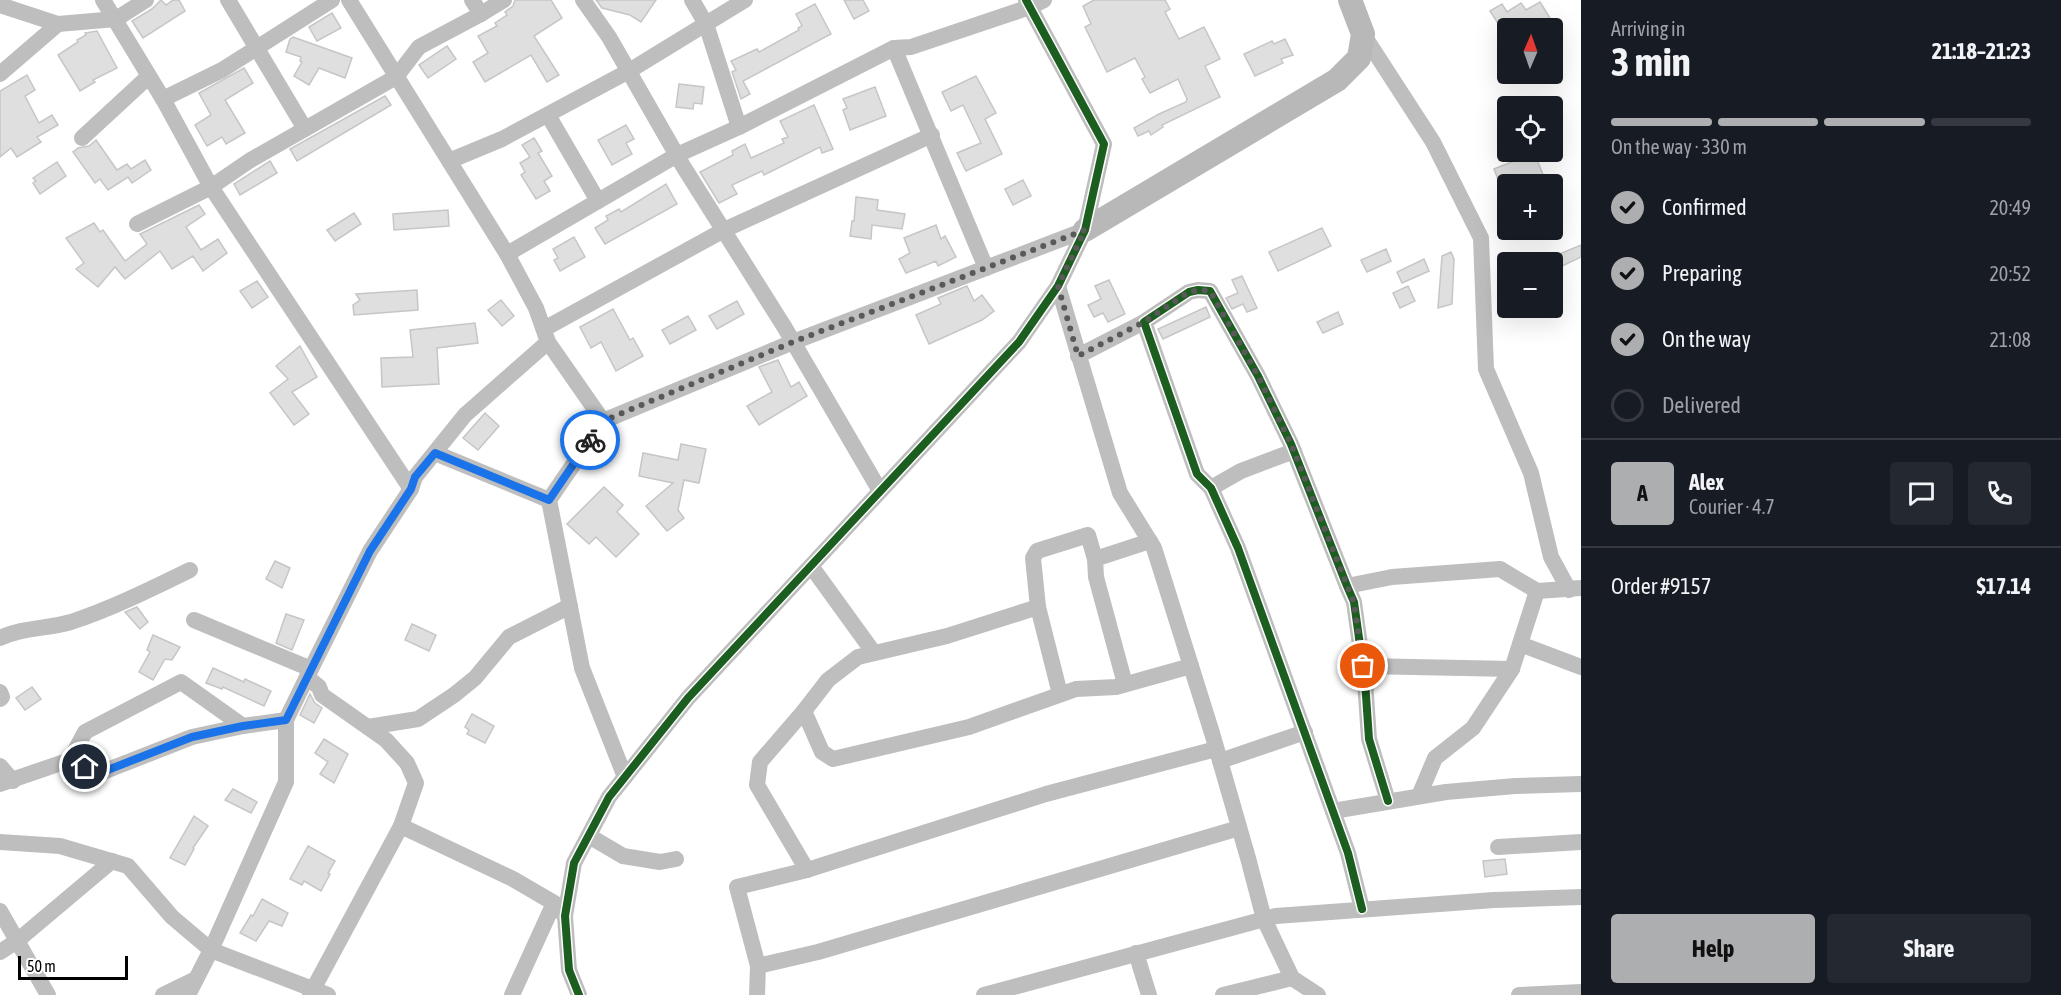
<!DOCTYPE html>
<html lang="en">
<head>
<meta charset="utf-8">
<style>
  :root { --surface:#171b24; --page:#242831; --text:#f1f3f6; --muted:#9ea1a6; --line:#363941; --accent:#adaeaf }
  body { margin:0; font-family:"Asap Condensed",sans-serif; background:var(--page); color:var(--text); height:100vh; display:flex; flex-direction:column; font-size:22px; white-space:nowrap }
  * { box-sizing:border-box; margin:0 }
  p { font-size:20px; color:var(--muted) }
  .icon { flex:none; width:33px; height:33px; fill:none; stroke:currentColor; stroke-width:2; stroke-linecap:round; stroke-linejoin:round }
  .map { position:relative; flex:1; overflow:hidden }
  .drawer { display:flex; flex-direction:column; background:var(--surface); width:480px }
  .drawer>* { flex:none }
  .needle { width:39px; rotate:2deg }
  .tools { position:absolute; left:1497px; top:18px; display:grid; gap:12px }
  .tools a { display:grid; place-items:center; width:66px; height:66px; border-radius:6px; background:var(--surface); box-shadow:0 6px 24px #0002; font-size:30px }
  .scale { position:absolute; left:18px; bottom:15px; width:110px; box-sizing:border-box; padding-left:6px; border:3px solid #000; border-top:0; font-size:16px; line-height:21px; white-space:nowrap; color:#000; -webkit-text-stroke:4px #fff; paint-order:stroke }
  .pin { position:absolute; display:grid; place-items:center; width:51px; height:51px; color:#fff; margin:-26px; border:3px solid #fff; border-radius:50%; box-shadow:0 2px 6px #0007 }
  .courier { position:absolute; display:grid; place-items:center; width:60px; height:60px; margin:-30px; border:4px solid #1a73e8; border-radius:50%; background:#fff; color:#222; box-shadow:0 2px 8px #0007 }
  .overview em { font-style:normal; font-weight:700 }
  .overview div { display:flex; flex-direction:column-reverse }
  .overview { display:flex; align-items:center; justify-content:space-between; height:102px; padding:0 30px }
  h1 { font-size:39px; font-weight:700; line-height:45px }
  .bar { display:grid; grid-template-columns:repeat(4,1fr); gap:9px 6px; align-content:center; height:72px; padding:0 30px }
  .bar i { height:8px; border-radius:4px; background:var(--line) }
  .bar .current { background:var(--accent) }
  .bar p { grid-column:span 4 }
  .line { display:flex; align-items:center; gap:15px; padding:0 30px; border-top:2px solid var(--line) }
  .line div { flex:1 }
  .round { display:grid; place-items:center; flex:none; width:63px; height:63px; border-radius:6px; background:var(--page) }
  ol { padding:0 30px; list-style:none }
  li { display:flex; align-items:center; gap:18px; height:66px }
  li p { margin-inline-start:auto }
  li .icon { padding:6px; border-radius:50%; background:var(--accent); color:#111; stroke-width:4 }
  li:last-child { color:var(--muted) }
  li i { width:33px; height:33px; border:3px solid var(--line); border-radius:50% }
  .button { display:flex; gap:12px; margin-top:auto; padding:12px 30px }
  .button a { flex:1; height:69px; border-radius:6px; background:var(--accent); color:#111; font-size:24px; font-weight:700; line-height:69px; text-align:center }
  .button a+a { background:var(--page); color:var(--text) }
  main { display:flex; flex:1; min-height:0 }
  .map>svg:first-child { display:block }
  .building { fill:#dfdfdf; stroke:#c6c6c6; stroke-width:1.5 }
  .lines { fill:none; stroke-linecap:round; stroke-linejoin:round }
  .street { stroke:#bebebe; stroke-width:16 }
  .secondary { stroke:#b8b8b8; stroke-width:24 }
  .cycleway-casing { stroke:#fff; stroke-width:11 }
  .cycleway { stroke:#1b5e20; stroke-width:8 }
  .done { stroke:#595959; stroke-width:6; stroke-dasharray:0 10.8 }
  .route { stroke:#1a73e8; stroke-width:8 }
</style>
</head>
<body>
<main>
<div class="map">
<svg width="1581" height="995" viewBox="0 0 1581 995">
  <rect width="100%" height="100%" fill="#fff"/>
  <g class="building">
    <path d="M161 0 166 5 173 0H179L185 11 143 38 132 21 152 9Z"/>
    <path d="M551 0 562 18 534 36 559 75 547 82 531 55 485 82 473 62 488 53 478 36 497 26 495 23 507 15 505 12 513 6 515 0Z"/>
    <path d="M596 0H656L641 22 630 15 602 8Z"/>
    <path d="M844 0H863L869 11 854 19Z"/>
    <path d="M1094 0H1165L1170 9 1165 12 1179 39 1204 27 1220 59 1205 66 1220 97 1162 125 1163 127 1151 135 1149 131 1138 136 1134 128 1159 114 1186 102 1187 99 1178 79 1150 93 1142 79 1145 77 1135 58 1107 72 1085 27 1091 24 1083 6Z"/>
    <path d="M1540 2 1553 23 1544 28H1501L1490 11 1502 4 1507 12 1521 3 1526 10Z"/>
    <path d="M815 4 831 34 743 81 750 94 741 99 732 72 736 70 731 61 757 49 759 52 799 30 798 28 802 26 796 14Z"/>
    <path d="M332 13 341 28 317 41 309 27Z"/>
    <path d="M97 31 117 68 93 80 95 82 80 91 58 55 78 42 77 40 86 35 85 33Z"/>
    <path d="M293 37 352 58 345 78 319 68 309 85 294 76 302 62 300 61 301 57 286 52 290 39Z"/>
    <path d="M1285 39 1293 55 1281 59 1283 63 1255 76 1244 54 1272 41 1274 44Z"/>
    <path d="M447 46 456 59 428 78 419 65Z"/>
    <path d="M244 68 253 83 225 100 245 133 226 144 222 137 207 146 195 125 211 115 199 93Z"/>
    <path d="M27 75 35 90 25 96 39 123 52 115 58 125 37 137 41 142 17 157 11 148 0 157V91Z"/>
    <path d="M976 76 996 113 985 119 1002 154 966 171 957 153 981 143 963 105 951 111 942 92Z"/>
    <path d="M679 84 704 87 702 104 694 103 693 109 676 107Z"/>
    <path d="M875 87 886 116 850 130 843 110 847 108 843 99Z"/>
    <path d="M385 96 391 105 297 161 290 149Z"/>
    <path d="M814 105 833 149 822 153 820 147 764 175 762 171 732 185 737 194 719 203 700 172 733 155 732 151 745 144 751 158 784 143 782 139 788 137 780 121Z"/>
    <path d="M626 125 634 139 626 143 632 154 612 165 598 140Z"/>
    <path d="M534 138 542 151 538 153 552 176 544 181 550 191 536 199 521 175 525 172 520 163 530 157 522 145Z"/>
    <path d="M96 140 117 170 127 164 131 169 145 160 151 170 132 183 128 177 108 190 100 179 95 183 73 152 78 148 89 146Z"/>
    <path d="M1534 153 1547 184H1508L1501 187 1494 169Z"/>
    <path d="M270 161 277 173 240 195 234 184Z"/>
    <path d="M57 162 66 176 40 194 33 183 36 181 33 178Z"/>
    <path d="M1023 180 1031 196 1013 205 1005 189Z"/>
    <path d="M666 184 677 204 605 244 595 228 608 220 606 216 619 209 621 212Z"/>
    <path d="M856 197 878 200 877 210 905 214 902 229 872 225 871 239 850 236 852 221H854Z"/>
    <path d="M199 205 205 214 186 227 201 250 218 239 227 253 203 271 193 256 172 269 160 251 125 279 115 267 98 287 76 269 84 263 66 238 94 223 100 232 103 230 125 261 147 244 140 234Z"/>
    <path d="M448 210 449 226 394 230 393 214Z"/>
    <path d="M354 213 361 224 335 241 327 230Z"/>
    <path d="M936 225 941 239 945 236 956 257 938 266 936 261 906 273 899 259 910 253 904 238Z"/>
    <path d="M1322 228 1331 246 1278 271 1269 252Z"/>
    <path d="M574 237 585 257 560 271 554 260 558 258 553 249Z"/>
    <path d="M1581 245V257L1560 267 1555 256Z"/>
    <path d="M1386 249 1391 261 1367 272 1361 260Z"/>
    <path d="M1451 252 1454 259 1452 304 1438 308 1442 256Z"/>
    <path d="M1424 259 1429 271 1402 283 1397 272Z"/>
    <path d="M1242 276 1257 308 1247 312 1243 304 1232 309 1226 298 1238 293 1232 280Z"/>
    <path d="M1109 280 1125 314 1108 322 1103 313 1094 317 1088 305 1101 299 1095 286Z"/>
    <path d="M257 281 268 297 252 308 240 291Z"/>
    <path d="M967 286 974 301 982 295 994 311 982 320 929 344 916 315 941 304 938 298Z"/>
    <path d="M1408 286 1415 301 1400 308 1393 293Z"/>
    <path d="M417 290 418 310 354 315 353 305 360 300 356 294Z"/>
    <path d="M501 300 514 316 502 326 488 310Z"/>
    <path d="M737 301 744 314 717 329 709 316Z"/>
    <path d="M1206 307 1210 317 1163 339 1158 329Z"/>
    <path d="M613 309 630 340 633 338 643 356 616 371 601 342 591 348 580 327Z"/>
    <path d="M1338 312 1343 324 1323 333 1317 322Z"/>
    <path d="M688 316 696 330 670 344 662 330Z"/>
    <path d="M475 323 478 343 437 348 439 384 382 387 381 358 413 357 410 330Z"/>
    <path d="M300 346 317 377 292 392 309 414 294 425 270 393 288 379 276 366Z"/>
    <path d="M778 360 791 387 799 382 807 396 759 425 747 406 772 392 759 367Z"/>
    <path d="M485 413 499 426 478 450 463 438Z"/>
    <path d="M681 444 706 449 699 483 684 480 678 510 684 518 667 531 646 506 673 483 639 476 643 453 678 460Z"/>
    <path d="M604 487 623 505 617 512 639 534 616 557 596 537 589 544 567 524Z"/>
    <path d="M275 561 290 568 282 588 266 579Z"/>
    <path d="M137 607 148 622 140 629 125 612Z"/>
    <path d="M286 614 304 620 292 650 276 643Z"/>
    <path d="M412 624 436 635 429 651 405 640Z"/>
    <path d="M153 635 180 647 172 660 165 659 153 680 139 672 150 652 147 650Z"/>
    <path d="M213 668 244 682 245 679 271 691 264 706 223 687 222 689 206 683Z"/>
    <path d="M32 687 41 699 25 710 16 698Z"/>
    <path d="M310 694 315 703 322 708 314 723 300 715Z"/>
    <path d="M472 714 494 726 485 743 467 734 469 730 465 727Z"/>
    <path d="M324 739 348 754 334 783 320 774 328 762 315 753Z"/>
    <path d="M233 789 257 802 251 813 225 800Z"/>
    <path d="M194 816 208 826 193 848 194 849 185 865 170 858Z"/>
    <path d="M308 846 335 861 328 873 330 874 321 891 304 881 302 885 290 879Z"/>
    <path d="M1505 859 1507 874 1485 877 1483 861Z"/>
    <path d="M262 899 288 913 282 926 269 921 256 941 240 933 251 915 253 916Z"/>
  </g>
  <g class="lines">
    <g class="street">
      <path d="M103 0 163 99 211 187 411 489"/>
      <path d="M228 0 305 129"/>
      <path d="M349 0 507 254 536 308 548 342 603 421"/>
      <path d="M472 0 481 14"/>
      <path d="M583 0 609 37 683 166 785 328 880 491"/>
      <path d="M692 0 706 24 739 127"/>
      <path d="M0 5 58 24 116 19 146 0"/>
      <path d="M1363 34 1433 142 1481 238 1486 369 1531 473 1551 557 1569 590"/>
      <path d="M894 48 986 268"/>
      <path d="M0 74 58 24"/>
      <path d="M163 99 222 70 332 0"/>
      <path d="M548 115 598 201"/>
      <path d="M82 138 148 77"/>
      <path d="M449 161 502 139 629 71 745 0"/>
      <path d="M137 224 211 187 249 161 396 77 419 47 481 14 504 0"/>
      <path d="M507 254 677 155 739 127 894 48 911 47 1030 7 1044 0"/>
      <path d="M1058 286 1120 493 1154 548 1212 733 1248 858 1264 919 1292 978 1318 995"/>
      <path d="M544 329 724 230 932 135"/>
      <path d="M548 342 465 415 415 477 411 489 370 551 307 677 319 687 322 695 386 740 407 763 416 783 401 826 513 879 554 903 565 916"/>
      <path d="M1078 356 1144 322"/>
      <path d="M435 453 549 500 603 421 793 342 1085 230"/>
      <path d="M1211 488 1241 471 1294 451"/>
      <path d="M549 500 582 668 625 777"/>
      <path d="M1095 559 1150 541"/>
      <path d="M811 566 874 653"/>
      <path d="M1347 586 1392 577 1500 569 1537 591 1581 588"/>
      <path d="M1038 607 947 636 858 657 828 680 804 711 822 752 833 759 969 727 1076 689 1116 687 1191 666"/>
      <path d="M194 620 311 669"/>
      <path d="M0 638C23 627 47 629 71 622 113 608 151 589 190 570"/>
      <path d="M1520 644 1581 667"/>
      <path d="M1363 666 1512 669"/>
      <path d="M0 692 2 697 0 699"/>
      <path d="M1060 694 1038 607 1033 558 1037 551 1088 535 1095 559 1096 577 1125 684"/>
      <path d="M804 711 760 762 757 785 807 870"/>
      <path d="M368 727 418 719 454 695 475 678 509 637 570 606"/>
      <path d="M70 760 85 732 181 682 243 726"/>
      <path d="M1220 761 1305 732"/>
      <path d="M0 766 13 781"/>
      <path d="M0 784 70 760 100 773 192 737 243 726 286 720"/>
      <path d="M1419 796 1435 758 1473 728 1512 669 1537 591"/>
      <path d="M1333 811 1446 792 1515 786 1581 784"/>
      <path d="M589 836 623 856 660 862 676 859"/>
      <path d="M0 842 60 846 128 866 172 917 211 950 328 995"/>
      <path d="M1498 847 1581 842"/>
      <path d="M1362 909 1348 853 1238 548 1211 488 1197 474 1144 322 1189 292 1198 290 1210 291 1258 376 1291 444 1347 586 1354 602 1365 681 1369 739 1388 801"/>
      <path d="M0 911 48 995"/>
      <path d="M0 952 17 941 112 861"/>
      <path d="M1136 953 1149 995"/>
      <path d="M758 966 818 952 1239 828"/>
      <path d="M163 995 196 979"/>
      <path d="M188 995 211 950 286 782V720L307 677"/>
      <path d="M310 995 401 826"/>
      <path d="M512 995 554 903"/>
      <path d="M579 995 569 970 565 916 574 863 609 797 688 698 1019 342 1058 286 1085 230 1104 144 1026 0"/>
      <path d="M757 995 758 966 737 887 807 870 1046 794 1216 749"/>
      <path d="M984 995 1276 916 1494 900 1581 897"/>
      <path d="M1223 995 1292 978"/>
      <path d="M1519 995 1581 992"/>
    </g>
    <path class="secondary" d="M1085 230 1337 80 1359 58 1363 34 1350 0"/>
    <g class="cycleway-casing">
      <g id="cycleway">
        <path d="M1362 909 1348 853 1238 548 1211 488 1197 474 1144 322 1189 292 1198 290 1210 291 1258 376 1291 444 1347 586 1354 602 1365 681 1369 739 1388 801"/>
        <path d="M579 995 569 970 565 916 574 863 609 797 688 698 1019 342 1058 286 1085 230 1104 144 1026 0"/>
      </g>
    </g>
    <use href="#cycleway" class="cycleway"/>
  </g>
  <g class="lines">
    <path class="done" d="M590 440 603 421 793 342 1085 230 1058 286 1078 356 1144 322 1189 292 1198 290 1210 291 1258 376 1291 444 1354 603 1363 666"/>
    <path class="route" d="M85 767 100 773 192 737 243 726 286 720 370 551 411 489 415 477 435 453 549 500 590 440"/>
  </g>
</svg>
<div class="tools">
<a><svg class="needle" viewBox="-14 -14 28 28"><path d="M0-13l5 13h-10z" fill="#e53935"/><path d="M0 13l5-13h-10z" fill="#9ea1a6"/></svg></a>
<a><svg class="icon" aria-label="locate" viewBox="0 0 24 24"><circle cx="12" cy="12" r="6"/><path d="M12 2v4M12 18v4M2 12h4M18 12h4"/></svg></a>
<a>+</a>
<a>−</a>
</div>
<div class="scale">50 m</div>
<div class="pin" style="left:1363px;top:666px;background:#ea580c"><svg class="icon" aria-label="bag" viewBox="0 0 24 24"><path d="M5 8h14l-1 12H6zM9 8a3 3 0 0 1 6 0"/></svg></div>
<div class="pin" style="left:85px;top:767px;background:#1f2937"><svg class="icon" aria-label="home" viewBox="0 0 24 24"><path d="M3 11l9-7 9 7M6 9v11h12V9"/></svg></div>
<div class="courier" style="left:590px;top:440px"><svg class="icon" aria-label="bike" viewBox="0 0 24 24"><circle cx="6" cy="16" r="4"/><circle cx="18" cy="16" r="4"/><path d="M6 16l4-8h5l3 8M10 8l3 8H6M13 5h3"/></svg></div>
</div>
<section class="drawer">
<div class="overview"><div><h1>3 min</h1><p>Arriving in</p></div><em>21:18–21:23</em></div>
<div class="bar"><i class="current"></i><i class="current"></i><i class="current"></i><i></i><p>On the way · 330 m</p></div>
<ol>
<li><svg class="icon" aria-label="check" viewBox="0 0 24 24"><path d="M5 12l5 5 9-10"/></svg>Confirmed<p>20:49</p></li>
<li><svg class="icon" aria-label="check" viewBox="0 0 24 24"><path d="M5 12l5 5 9-10"/></svg>Preparing<p>20:52</p></li>
<li><svg class="icon" aria-label="check" viewBox="0 0 24 24"><path d="M5 12l5 5 9-10"/></svg>On the way<p>21:08</p></li>
<li><i></i>Delivered</li>
</ol>
<div class="line" style="height:108px"><b class="round" style="background:var(--accent);color:#111">A</b><div><b>Alex</b><p>Courier · 4.7</p></div><a class="round"><svg class="icon" aria-label="chat" viewBox="0 0 24 24"><path d="M4 5h16v11H9l-5 4z"/></svg></a><a class="round"><svg class="icon" aria-label="phone" viewBox="0 0 24 24"><path d="M5 4h4l2 5-3 2q2 4 5 5l2-3 5 2v4C11 20 4 13 5 4z"/></svg></a></div>
<div class="line" style="height:78px"><div>Order #9157</div><b>$17.14</b></div>
<div class="button"><a>Help</a><a>Share</a></div>
</section>
</main>
</body>
</html>
